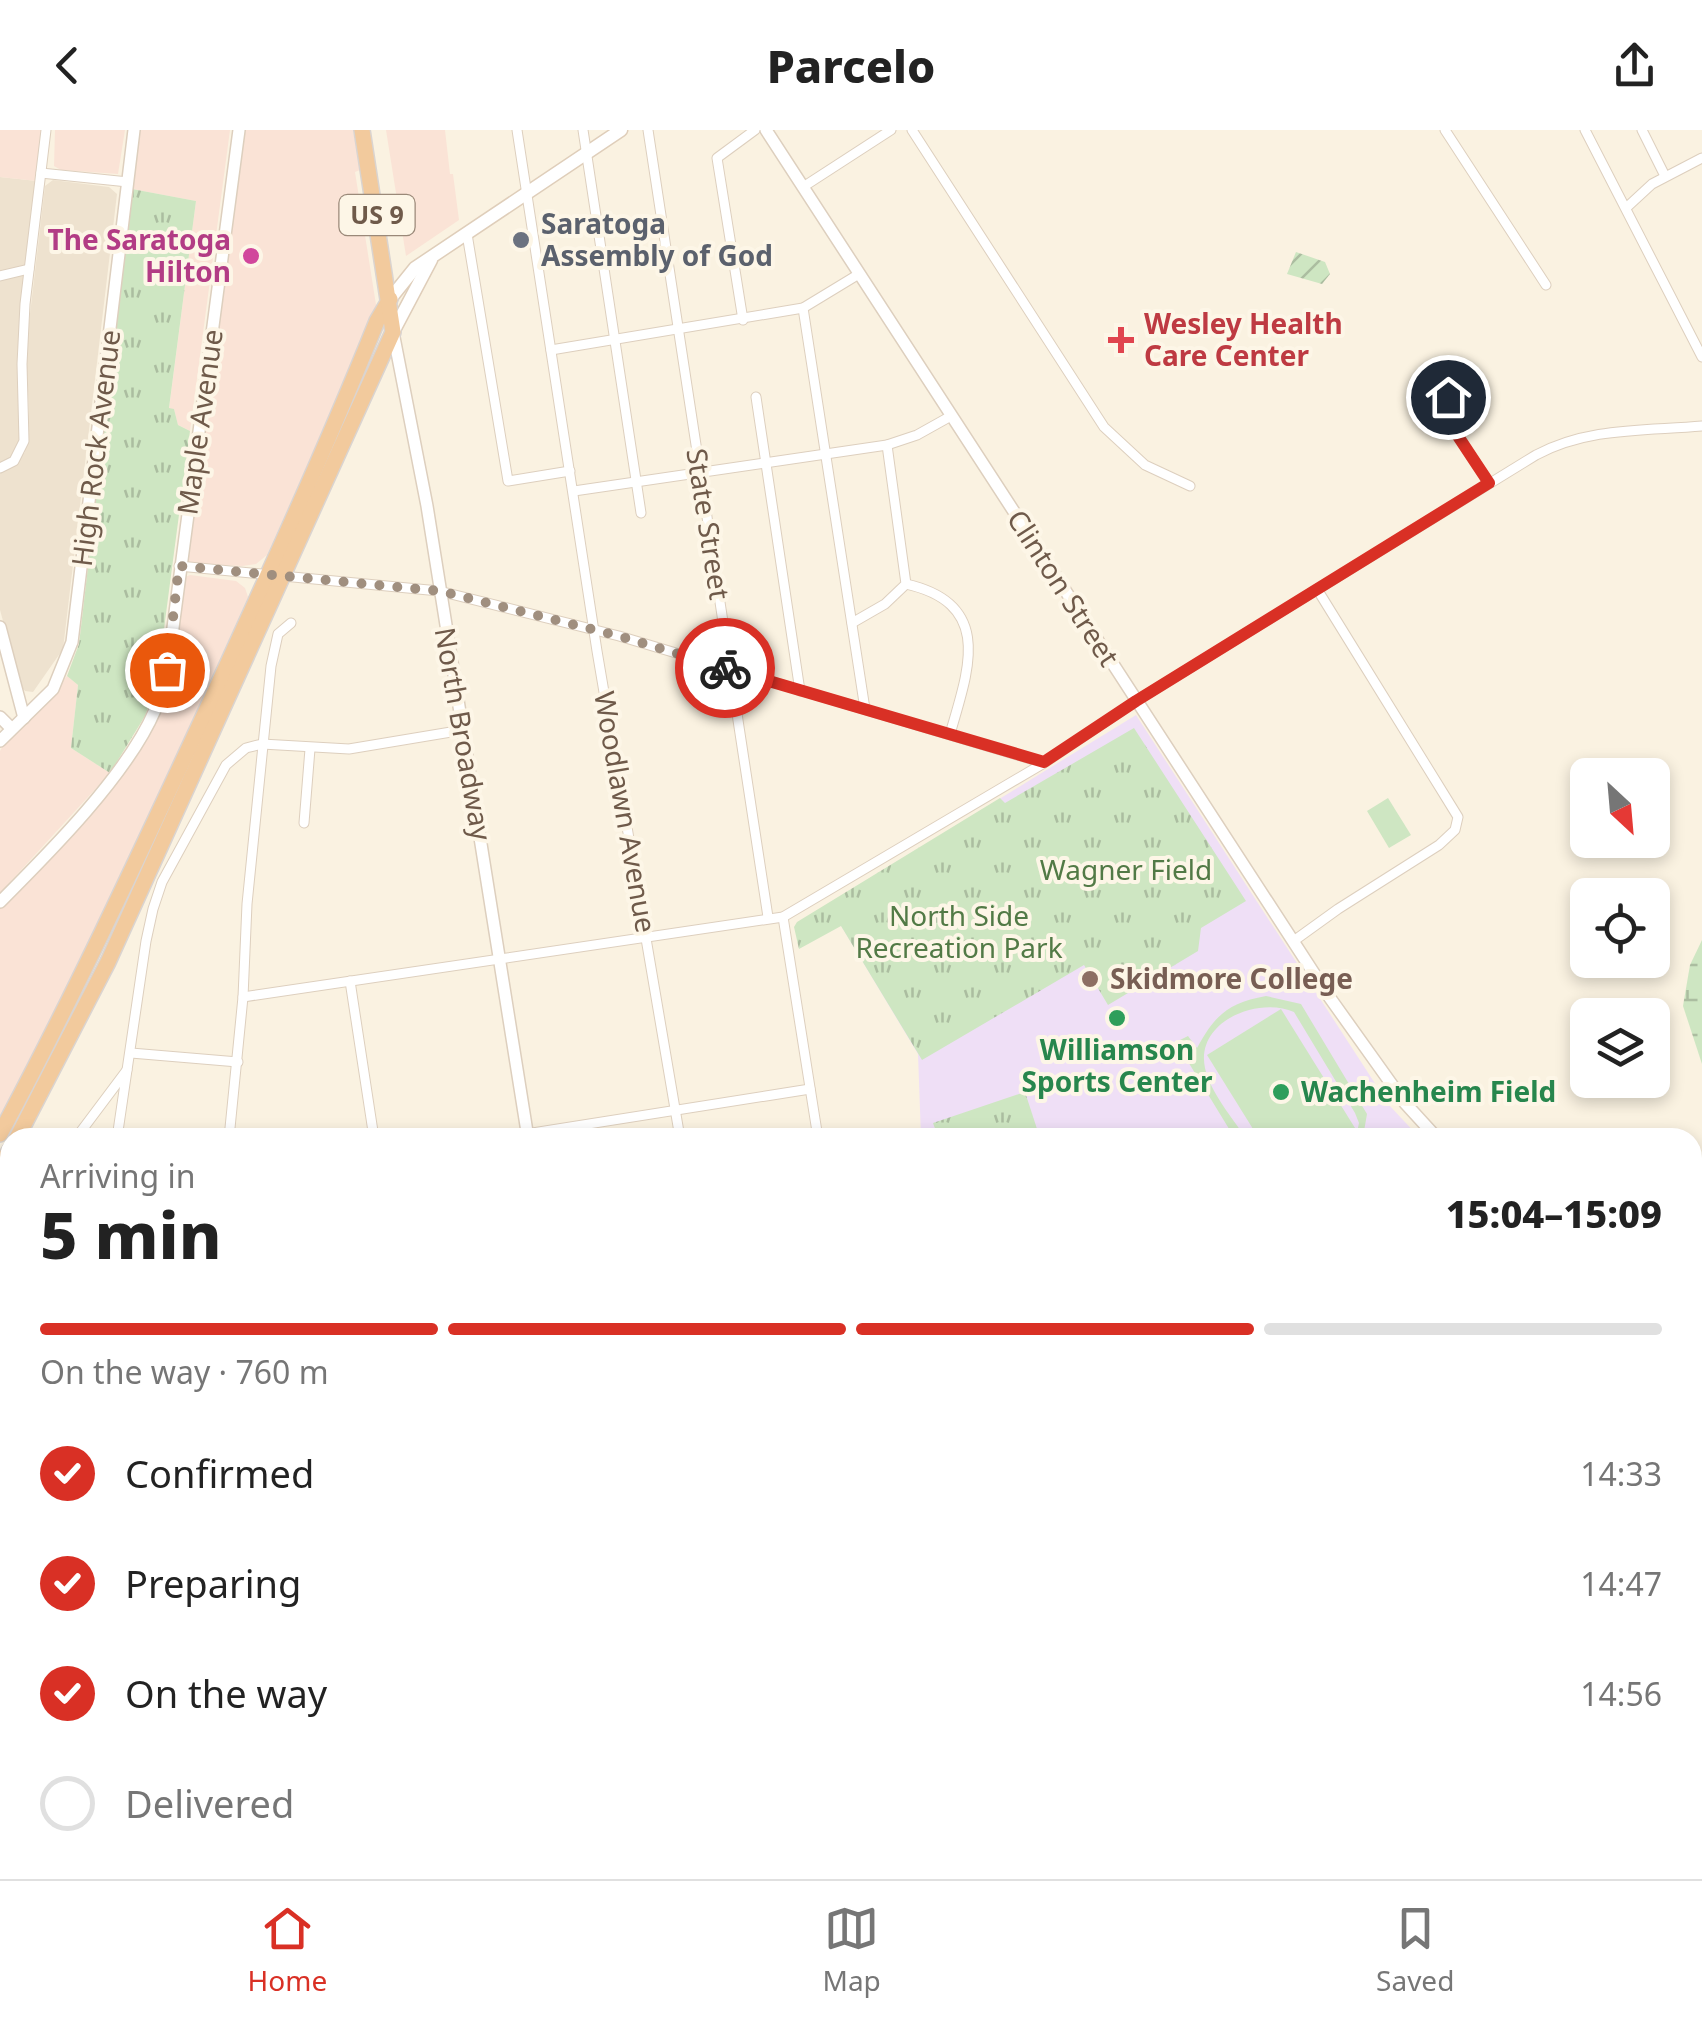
<!DOCTYPE html>
<html lang="en">
<head>
<meta charset="utf-8">
<style>
  :root { --surface:#fff; --page:#f6f6f6; --text:#222; --muted:#767676; --line:#e0e0e0; --accent:#d93025 }
  body { margin:0; font-family:"Noto Sans",sans-serif; background:var(--page); color:var(--text); height:100vh; display:flex; flex-direction:column; font-size:38px; white-space:nowrap }
  * { box-sizing:border-box; margin:0 }
  p { font-size:32px; color:var(--muted) }
  .icon { flex:none; width:55px; height:55px; fill:none; stroke:currentColor; stroke-width:2; stroke-linecap:round; stroke-linejoin:round }
  .map { position:relative; flex:1; overflow:hidden }
  .sheet { position:absolute; left:0px; top:998px; width:1702px; height:752px; display:flex; flex-direction:column; background:var(--surface); border-radius:30px 30px 0 0; box-shadow:0 5px 15px #0003 }
  .sheet>* { flex:none }
  .needle { width:65px; rotate:154deg }
  .fabs { position:absolute; left:1570px; top:628px; display:grid; gap:20px }
  .fabs a { display:grid; place-items:center; width:100px; height:100px; border-radius:15px; background:var(--surface); box-shadow:0 5px 15px #0003; font-size:50px }
  .pin { position:absolute; display:grid; place-items:center; width:85px; height:85px; color:#fff; margin:-42px; border:5px solid #fff; border-radius:50%; box-shadow:0 2px 10px #0007 }
  .courier { position:absolute; display:grid; place-items:center; width:100px; height:100px; margin:-50px; border:8px solid #d93025; border-radius:50%; background:#fff; color:#222; box-shadow:0 2px 12px #0007 }
  .overview em { font-style:normal; font-weight:800 }
  .overview div { display:flex; flex-direction:column-reverse }
  .overview { display:flex; align-items:center; justify-content:space-between; height:170px; padding:0 40px }
  h1 { font-size:65px; font-weight:800; line-height:75px }
  .bar { display:grid; grid-template-columns:repeat(4,1fr); gap:15px 10px; align-content:center; height:120px; padding:0 40px }
  .bar i { height:12px; border-radius:8px; background:var(--line) }
  .bar .current { background:var(--accent) }
  .bar p { grid-column:span 4 }
  ol { padding:0 40px; list-style:none }
  li { display:flex; align-items:center; gap:30px; height:110px }
  li p { margin-inline-start:auto }
  li .icon { padding:10px; border-radius:50%; background:var(--accent); color:#fff; stroke-width:4 }
  li:last-child { color:var(--muted) }
  li i { width:55px; height:55px; border:5px solid var(--line); border-radius:50% }
  header { display:flex; justify-content:space-between; align-items:center; height:130px; padding:0 40px; background:var(--surface); font-size:45px; font-weight:800 }
  .tabs { display:flex; justify-content:space-around; align-items:center; height:140px; border-top:2px solid var(--line); background:var(--surface); font-size:28px; color:var(--muted) }
  .tabs a { display:grid; justify-items:center; gap:5px }
  .tabs .current { color:var(--accent) }
  .map>svg:first-child { display:block }
  .residential { fill:#eee2cf }
  .commercial { fill:#fae3d6 }
  .education { fill:#efdff6 }
  .grass { fill:#cee6c2 }
  .wetland { fill:url(#wetland-marsh) }
  .park { fill:url(#park-tufts) }
  .garden { fill:url(#garden-furrows) }
  .lines { fill:none; stroke-linecap:round; stroke-linejoin:round }
  .minor-casing { stroke:#ddcfbe; stroke-width:11 }
  .tertiary-casing { stroke:#ddcfbe; stroke-width:14 }
  .secondary-casing { stroke:#dfceba; stroke-width:15 }
  .trunk-casing { stroke:#dad4d0; stroke-width:18 }
  .minor { stroke:#fff; stroke-width:9 }
  .tertiary { stroke:#fff; stroke-width:11 }
  .secondary { stroke:#fff; stroke-width:12 }
  .trunk { stroke:#f2ca9d; stroke-width:15 }
  .done { stroke:#a08f7f; stroke-width:10; stroke-dasharray:0 18 }
  .route { stroke:#d93025; stroke-width:12 }
  .worship-dot { fill:#6b7280; stroke:#fdf6e7; stroke-width:4 }
  .hotel-dot { fill:#d1479c; stroke:#fdf6e7; stroke-width:4 }
  .health-dot { fill:#e0444e; stroke:#fdf6e7; stroke-width:4 }
  .education-dot { fill:#8d6e63; stroke:#fdf6e7; stroke-width:4 }
  .leisure-dot { fill:#2e9e5b; stroke:#fdf6e7; stroke-width:4 }
  .labels { text-anchor:middle; stroke-width:8; stroke-linejoin:round; paint-order:stroke }
  .shield { fill:#fdf6e7; stroke:#9a8979; stroke-width:2.5 }
  .shield-label { font-size:25px; font-weight:bold; fill:#6f5a4a }
  .worship-label { font-size:28px; font-weight:bold; fill:#5b616d; stroke:#fdf6e7; text-anchor:start }
  .hotel-label { font-size:28px; font-weight:bold; fill:#b23c85; stroke:#fdf6e7; text-anchor:end }
  .health-label { font-size:28px; font-weight:bold; fill:#be3a42; stroke:#fdf6e7; text-anchor:start }
  .street-label { font-size:28px; fill:#6f5a4a; stroke:#fdf6e7 }
  .park-label { font-size:28px; fill:#527a46; stroke:#fdf6e7 }
  .education-label { font-size:28px; font-weight:bold; fill:#785e54; stroke:#fdf6e7; text-anchor:start }
  .leisure-label { font-size:28px; font-weight:bold; fill:#27864d; stroke:#fdf6e7 }
</style>
</head>
<body>
<header><svg class="icon" aria-label="back" viewBox="0 0 24 24"><path d="M15 5l-7 7 7 7"/></svg>Parcelo<svg class="icon" aria-label="share" viewBox="0 0 24 24"><path d="M12 15V3M7 8l5-5 5 5M5 13v7h14v-7"/></svg></header>
<div class="map">
<svg width="1702" height="1749" viewBox="0 0 1702 1749">
  <defs>
    <pattern id="wetland-marsh" width="20" height="14" patternUnits="userSpaceOnUse" patternTransform="scale(2.5)"><rect width="20" height="14" fill="#cee6c2"/><path d="M1 5h8M5 5V1M11 12h8M15 12V8" fill="none" stroke="#abbda0"/></pattern>
    <pattern id="park-tufts" width="24" height="20" patternUnits="userSpaceOnUse" patternTransform="scale(2.5)"><rect width="24" height="20" fill="#cee6c2"/><path d="M3 7l-1-3M5 7V3M7 7l1-3M15 17l-1-3M17 17v-4M19 17l1-3" fill="none" stroke="#abbda0"/></pattern>
    <pattern id="garden-furrows" width="10" height="10" patternUnits="userSpaceOnUse" patternTransform="scale(2.5)"><rect width="10" height="10" fill="#cee6c2"/><path d="M-1 1l2-2M0 10L10 0M9 11l2-2" fill="none" stroke="#abbda0"/></pattern>
  </defs>
  <rect width="100%" height="100%" fill="#faf2e1"/>
  <g class="residential">
    <path d="M0 47 37 51 26 135 0 143Z"/>
    <path d="M53 50 109 57 117 64 63 519 33 562 25 561 21 556 0 480V341L15 334 25 322 29 281 26 221 30 184 45 56Z"/>
    <path d="M26 144 17 227 21 304 12 327 0 335V149Z"/>
  </g>
  <g class="commercial">
    <path d="M0 0H43L37 51 0 47Z"/>
    <path d="M55 0H125L118 44 61 40 54 36Z"/>
    <path d="M139 0H230L190 301 178 295 174 279H169L196 71 132 59Z"/>
    <path d="M245 0H353L360 40 355 42 377 181 267 425 256 434 242 436 190 433 187 431Z"/>
    <path d="M386 0H445L450 44H453L459 90 406 126Z"/>
    <path d="M190 445 236 451 245 458 248 467 97 802 0 993V779L107 666 142 616 162 575 185 447Z"/>
    <path d="M67 546 78 555 71 618 110 643 0 763V621L7 608 39 582Z"/>
  </g>
  <g class="education">
    <path d="M1136 585 1389 975 1419 1007H921L918 924 828 774Z"/>
    <path d="M1693 1357 1702 1370V1749H422L421 1740H1692Z"/>
  </g>
  <g class="grass">
    <path d="M1388 668 1411 705 1389 718 1367 681Z"/>
    <path d="M1266 866 1301 874 1367 984 1363 1007H1356L1359 993 1355 983 1294 882C1259 866 1195 891 1205 938 1210 962 1232 987 1245 1007H1234L1176 912 1188 906 1197 918C1215 885 1228 873 1266 866Z"/>
    <path d="M1281 879 1355 998 1340 1007H1258L1207 925Z"/>
  </g>
  <path class="wetland" d="M1702 810V934L1683 876 1690 835Z"/>
  <g class="park">
    <path d="M132 59 196 71 169 278 174 279 178 295 190 301 157 552 145 586 110 643 71 618 78 555 67 546 79 514Z"/>
    <path d="M1134 598 1246 771 1201 798 1198 821 1108 875 1084 835 922 930 841 796 799 819 794 797 797 792 1000 668 1005 673Z"/>
    <path d="M1025 962 1039 1005 938 1007 933 993Z"/>
  </g>
  <path class="garden" d="M1296 122 1325 132 1330 144 1322 154 1287 144Z"/>
  <g class="lines">
    <g class="minor-casing">
      <g id="minor">
        <path d="M517 0 597 521 680 1008"/>
        <path d="M583 0 641 383"/>
        <path d="M648 0 768 787"/>
        <path d="M912 0 1104 297 1145 335 1190 356"/>
        <path d="M1445 0 1546 155"/>
        <path d="M1585 0 1702 227"/>
        <path d="M1642 0 1665 46"/>
        <path d="M41 43 128 52"/>
        <path d="M803 57 891 0"/>
        <path d="M1626 78 1652 54 1702 28"/>
        <path d="M467 104 508 351 570 341"/>
        <path d="M0 146 29 139"/>
        <path d="M803 178 865 579"/>
        <path d="M743 190 717 28 755 0"/>
        <path d="M551 220 803 178 859 144"/>
        <path d="M1427 244 1446 254 1448 267 1444 285C1427 281 1412 273 1414 253Z"/>
        <path d="M756 267 800 561"/>
        <path d="M1444 285 1489 353"/>
        <path d="M0 338 14 331 24 311 22 234 25 174 46 0"/>
        <path d="M574 361 887 315 917 305 951 286"/>
        <path d="M179 436 439 461 619 506 1044 633"/>
        <path d="M906 454C995 474 968 541 950 604"/>
        <path d="M852 493 885 474 906 454 887 315"/>
        <path d="M304 693 310 619"/>
        <path d="M783 787 818 1008"/>
        <path d="M1295 810 1338 779 1439 715 1455 700 1458 687 1317 459"/>
        <path d="M350 851 374 1008"/>
        <path d="M243 867 783 787 1044 633 1136 571 1536 325C1588 297 1645 301 1702 296"/>
        <path d="M131 923 238 932"/>
        <path d="M76 1008 127 940"/>
        <path d="M117 1008 146 811 153 779 162 752 226 635 246 618 262 614 349 619 463 600"/>
        <path d="M229 1008 243 867 247 774 271 536 278 504 291 493"/>
        <path d="M500 1008 810 959"/>
        <path d="M0 1122 10 1107"/>
        <path d="M0 1300 10 1285"/>
        <path d="M0 1686 10 1688"/>
        <path d="M644 1740 645 1749"/>
        <path d="M5 1749 10 1718"/>
      </g>
    </g>
    <g class="tertiary-casing">
      <g id="tertiary">
        <path d="M766 0 1330 868 1405 973 1437 1008"/>
        <path d="M393 202 427 376 528 1008"/>
        <path d="M0 497 24 588"/>
        <path d="M0 587 11 598"/>
        <path d="M0 611 53 559 72 512 134 0"/>
        <path d="M0 772C49 723 128 644 155 580 167 552 170 521 174 490L239 0"/>
        <path d="M0 1257 10 1260"/>
        <path d="M1692 1336 1702 1348"/>
      </g>
    </g>
    <g class="secondary-casing">
      <g id="secondary">
        <path d="M390 169 415 138 621 0"/>
        <path d="M393 202 431 130"/>
      </g>
    </g>
    <g class="trunk-casing">
      <g id="trunk">
        <path d="M0 1004C74 866 140 723 206 581 265 452 324 323 377 191L390 169"/>
        <path d="M17 1008 108 832 393 202 362 0"/>
        <path d="M0 1036 10 1020"/>
      </g>
    </g>
    <use href="#minor" class="minor"/>
    <use href="#tertiary" class="tertiary"/>
    <use href="#secondary" class="secondary"/>
    <use href="#trunk" class="trunk"/>
  </g>
  <g class="lines">
    <path class="done" d="M167 540 179 436 440 461 619 506 725 538"/>
    <path class="route" d="M725 538 1044 632 1136 571 1489 353 1444 285 1448 267"/>
  </g>
  <circle class="worship-dot" cx="521" cy="110" r="10"/>
  <circle class="hotel-dot" cx="251" cy="126" r="10"/>
  <path class="health-dot" d="M1116 195h10v10h10v10h-10v10h-10v-10h-10v-10h10z"/>
  <circle class="education-dot" cx="1090" cy="849" r="10"/>
  <g class="leisure-dot">
    <circle cx="1117" cy="888" r="10"/>
    <circle cx="1281" cy="962" r="10"/>
  </g>
  <g class="labels">
    <rect class="shield" x="339.5" y="65" width="75" height="40" rx="8"/>
    <g class="shield-label">
      <text x="377" y="94">US 9</text>
    </g>
    <g class="worship-label">
      <text x="541" y="104">Saratoga<tspan x="541" dy="32">Assembly of God</tspan></text>
    </g>
    <g class="hotel-label">
      <text x="231" y="120">The Saratoga<tspan x="231" dy="32">Hilton</tspan></text>
    </g>
    <g class="health-label">
      <text x="1144" y="204">Wesley Health<tspan x="1144" dy="32">Care Center</tspan></text>
    </g>
    <g class="street-label">
      <text transform="translate(200 292) rotate(-82)" y="10">Maple Avenue</text>
      <text transform="translate(96 318) rotate(-83)" y="10">High Rock Avenue</text>
      <text transform="translate(708 394) rotate(81)" y="10">State Street</text>
      <text transform="translate(1063 458) rotate(57)" y="10">Clinton Street</text>
      <text transform="translate(463 604) rotate(80)" y="10">North Broadway</text>
      <text transform="translate(625 682) rotate(80)" y="10">Woodlawn Avenue</text>
    </g>
    <g class="park-label">
      <text x="1126" y="750">Wagner Field</text>
      <text x="959" y="796">North Side<tspan x="959" dy="32">Recreation Park</tspan></text>
    </g>
    <g class="education-label">
      <text x="1110" y="859">Skidmore College</text>
    </g>
    <g class="leisure-label">
      <text x="1117" y="930">Williamson<tspan x="1117" dy="32">Sports Center</tspan></text>
      <text x="1301" y="972" text-anchor="start">Wachenheim Field</text>
    </g>
  </g>
</svg>
<div class="fabs">
<a><svg class="needle" viewBox="-14 -14 28 28"><path d="M0-13l5 13h-10z" fill="#e53935"/><path d="M0 13l5-13h-10z" fill="#767676"/></svg></a>
<a><svg class="icon" aria-label="locate" viewBox="0 0 24 24"><circle cx="12" cy="12" r="6"/><path d="M12 2v4M12 18v4M2 12h4M18 12h4"/></svg></a>
<a><svg class="icon" aria-label="layers" viewBox="0 0 24 24"><path d="M12 4l9 5-9 5-9-5zM3 14l9 5 9-5"/></svg></a>
</div>
<div class="pin" style="left:167px;top:540px;background:#ea580c"><svg class="icon" aria-label="bag" viewBox="0 0 24 24"><path d="M5 8h14l-1 12H6zM9 8a3 3 0 0 1 6 0"/></svg></div>
<div class="pin" style="left:1448px;top:267px;background:#1f2937"><svg class="icon" aria-label="home" viewBox="0 0 24 24"><path d="M3 11l9-7 9 7M6 9v11h12V9"/></svg></div>
<div class="courier" style="left:725px;top:538px"><svg class="icon" aria-label="bike" viewBox="0 0 24 24"><circle cx="6" cy="16" r="4"/><circle cx="18" cy="16" r="4"/><path d="M6 16l4-8h5l3 8M10 8l3 8H6M13 5h3"/></svg></div>
<section class="sheet">
<div class="overview"><div><h1>5 min</h1><p>Arriving in</p></div><em>15:04–15:09</em></div>
<div class="bar"><i class="current"></i><i class="current"></i><i class="current"></i><i></i><p>On the way · 760 m</p></div>
<ol>
<li><svg class="icon" aria-label="check" viewBox="0 0 24 24"><path d="M5 12l5 5 9-10"/></svg>Confirmed<p>14:33</p></li>
<li><svg class="icon" aria-label="check" viewBox="0 0 24 24"><path d="M5 12l5 5 9-10"/></svg>Preparing<p>14:47</p></li>
<li><svg class="icon" aria-label="check" viewBox="0 0 24 24"><path d="M5 12l5 5 9-10"/></svg>On the way<p>14:56</p></li>
<li><i></i>Delivered</li>
</ol>
</section>
</div>
<nav class="tabs">
<a class="current"><svg class="icon" aria-label="home" viewBox="0 0 24 24"><path d="M3 11l9-7 9 7M6 9v11h12V9"/></svg>Home</a>
<a><svg class="icon" aria-label="map" viewBox="0 0 24 24"><path d="M3 6l6-2 6 2 6-2v14l-6 2-6-2-6 2zM9 4v14M15 6v14"/></svg>Map</a>
<a><svg class="icon" aria-label="saved" viewBox="0 0 24 24"><path d="M7 4h10v16l-5-4-5 4z"/></svg>Saved</a>
</nav>
</body>
</html>
